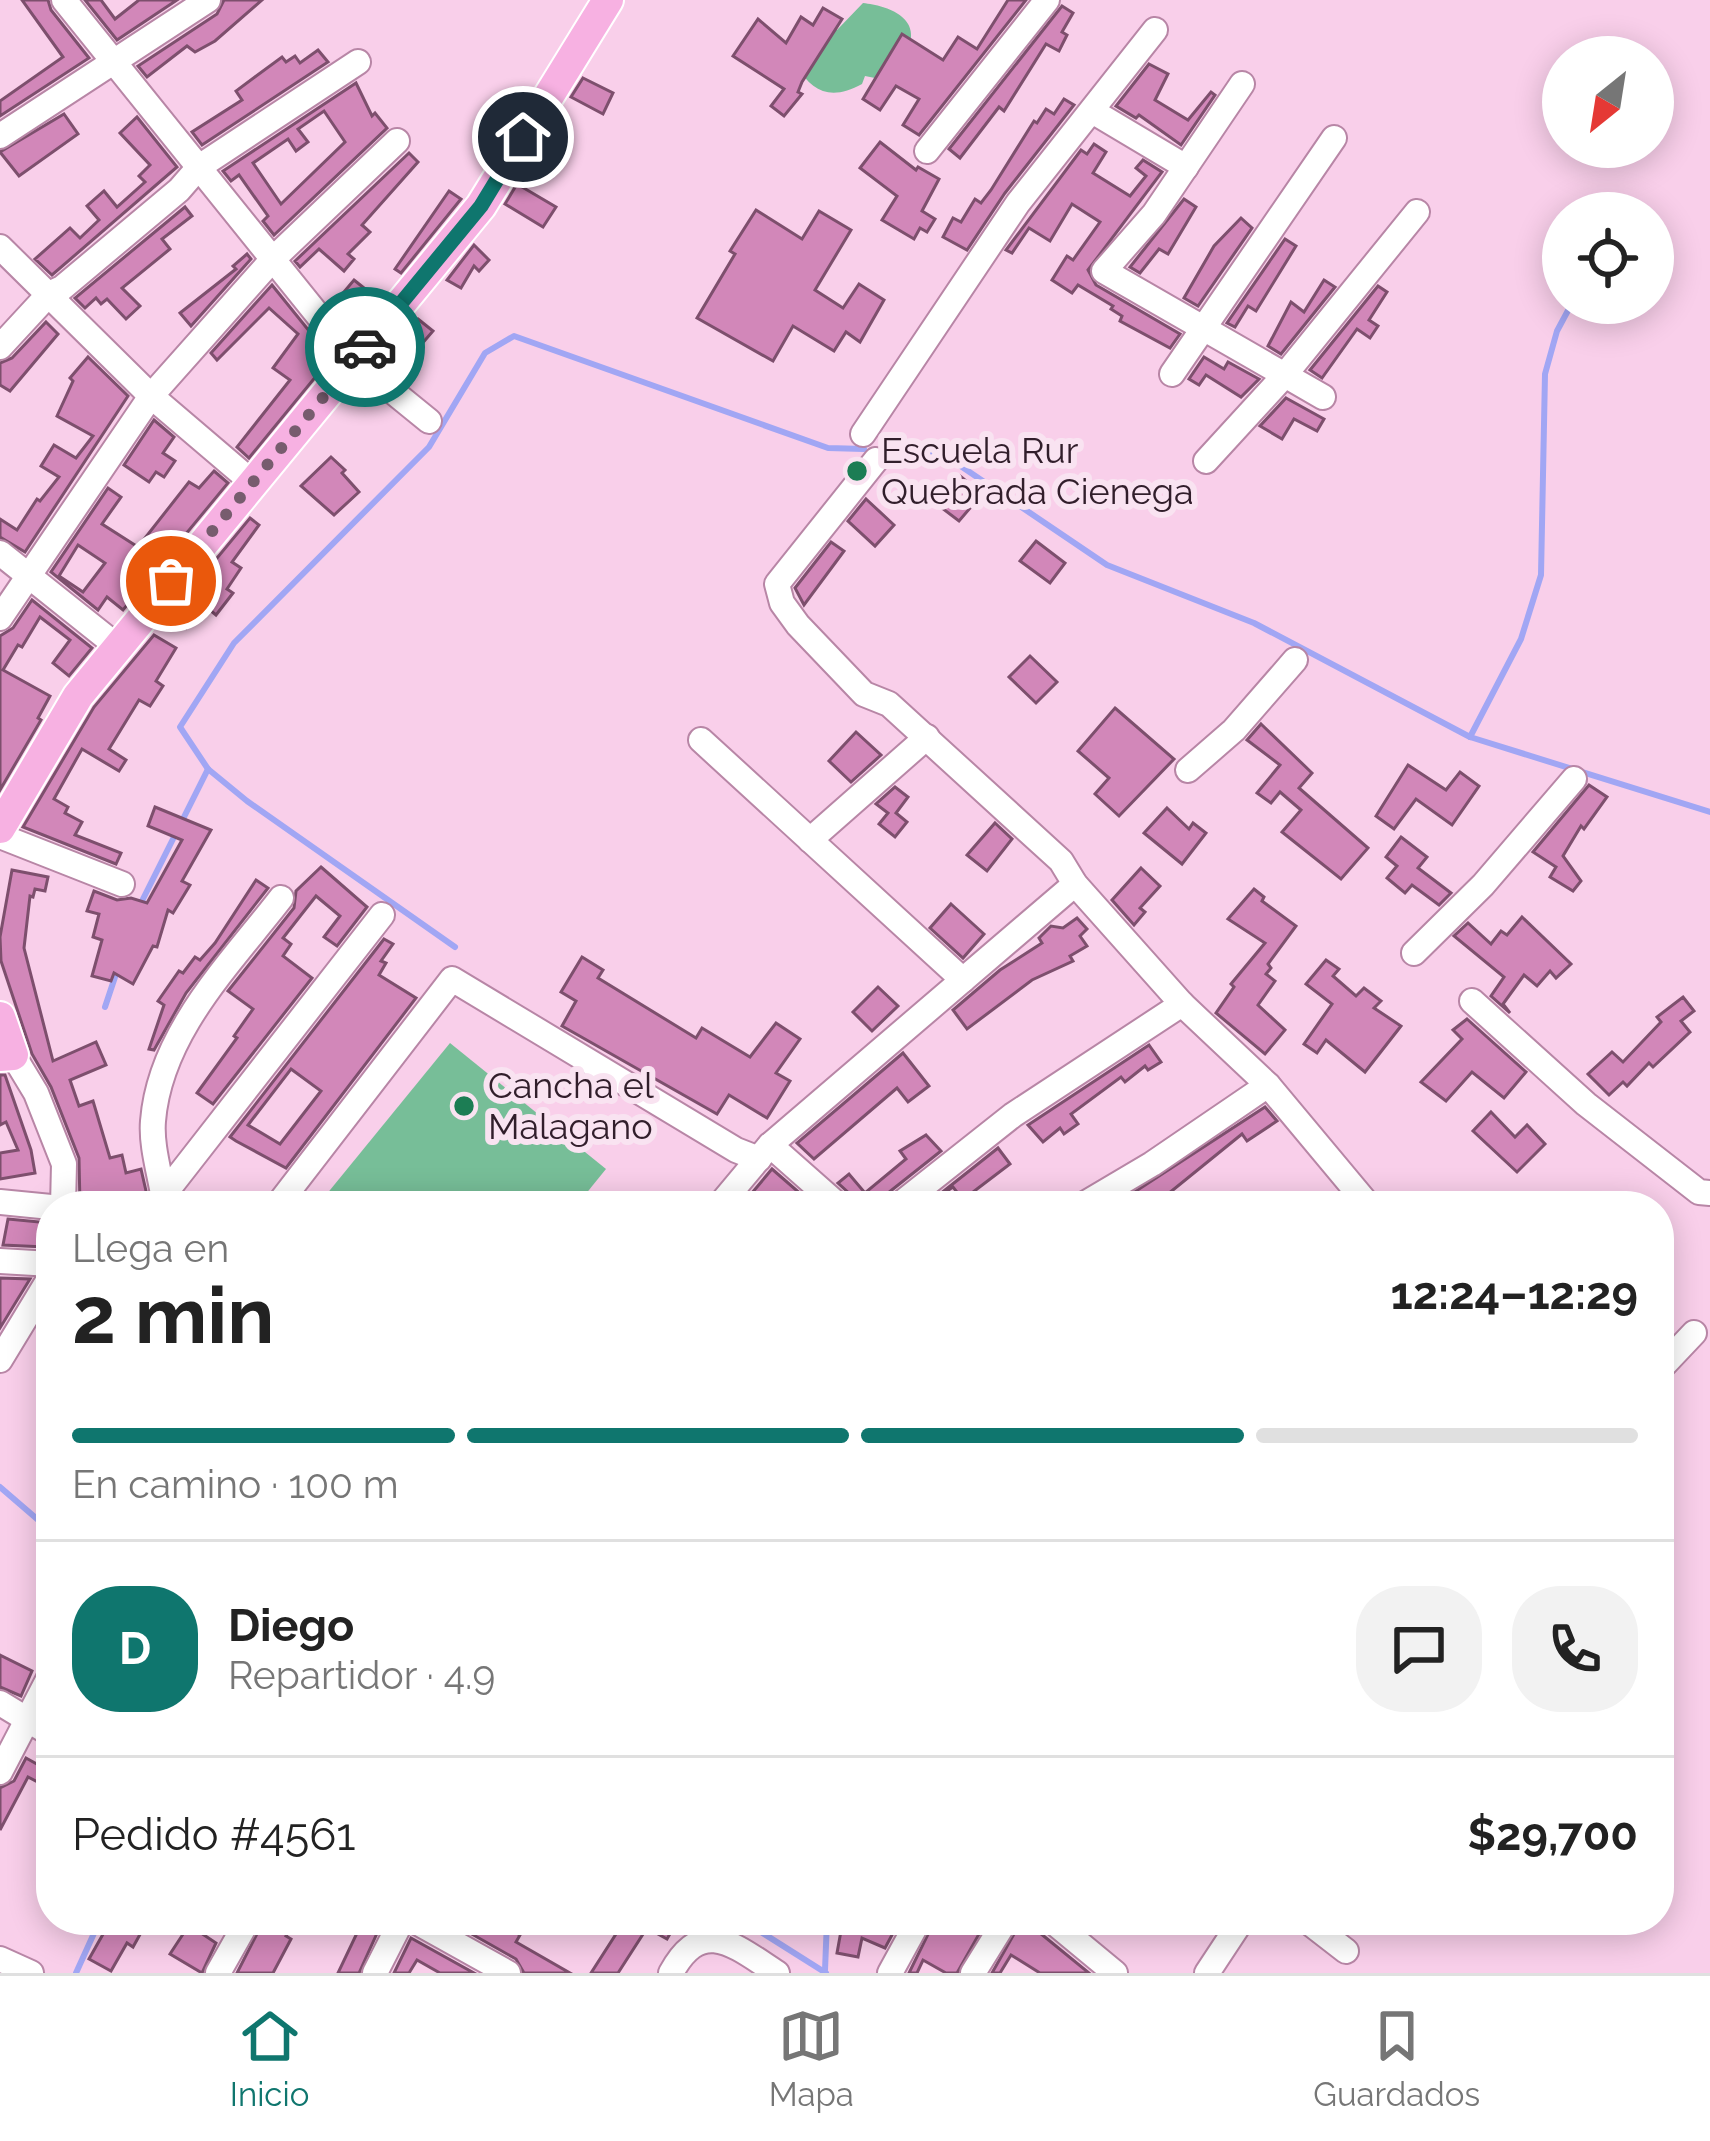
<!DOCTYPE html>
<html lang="es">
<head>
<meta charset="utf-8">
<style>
  :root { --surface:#fff; --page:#f2f2f2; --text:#222; --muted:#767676; --line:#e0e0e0; --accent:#0f766e }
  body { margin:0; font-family:Raleway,sans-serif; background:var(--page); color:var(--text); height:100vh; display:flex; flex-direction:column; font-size:45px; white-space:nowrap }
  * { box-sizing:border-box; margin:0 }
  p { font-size:39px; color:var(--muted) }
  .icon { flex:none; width:66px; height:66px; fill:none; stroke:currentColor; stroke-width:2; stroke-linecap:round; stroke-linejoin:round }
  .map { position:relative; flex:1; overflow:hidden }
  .panel { position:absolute; left:36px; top:1191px; width:1638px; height:744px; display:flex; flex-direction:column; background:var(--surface); border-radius:48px; box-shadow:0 6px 30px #0003 }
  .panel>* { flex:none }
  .needle { width:78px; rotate:210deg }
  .controls { position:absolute; left:1542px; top:36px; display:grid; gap:24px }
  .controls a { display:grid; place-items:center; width:132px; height:132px; border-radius:50%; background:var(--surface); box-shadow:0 6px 30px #0003; font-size:60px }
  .pin { position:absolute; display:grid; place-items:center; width:102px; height:102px; color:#fff; margin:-51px; border:6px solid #fff; border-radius:50%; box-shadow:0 3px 12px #0007 }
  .courier { position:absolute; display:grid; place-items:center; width:120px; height:120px; margin:-60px; border:9px solid #0f766e; border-radius:50%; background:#fff; color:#222; box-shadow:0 3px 15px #0007 }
  .summary em { font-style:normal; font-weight:700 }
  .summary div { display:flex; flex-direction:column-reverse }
  .summary { display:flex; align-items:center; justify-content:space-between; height:204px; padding:0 36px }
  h1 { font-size:78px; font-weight:700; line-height:90px }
  .bar { display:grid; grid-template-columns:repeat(4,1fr); gap:18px 12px; align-content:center; height:144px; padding:0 36px }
  .bar i { height:15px; border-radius:9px; background:var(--line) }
  .bar .current { background:var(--accent) }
  .bar p { grid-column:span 4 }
  .line { display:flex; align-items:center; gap:30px; padding:0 36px; border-top:3px solid var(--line) }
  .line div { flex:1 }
  .round { display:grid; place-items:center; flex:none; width:126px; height:126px; border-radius:48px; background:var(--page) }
  .menu { display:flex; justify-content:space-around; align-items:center; height:168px; border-top:3px solid var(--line); background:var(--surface); font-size:33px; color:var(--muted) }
  .menu a { display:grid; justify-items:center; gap:6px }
  .menu .current { color:var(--accent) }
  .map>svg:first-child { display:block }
  .green { fill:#77be98 }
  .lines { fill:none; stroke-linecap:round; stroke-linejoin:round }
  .stream { stroke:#a1a6f4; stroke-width:6 }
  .building { fill:#d287b9; stroke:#7d4f6d; stroke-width:3; fill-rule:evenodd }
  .minor-casing { stroke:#b886a6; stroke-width:28 }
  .major-casing { stroke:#fff; stroke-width:34 }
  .minor { stroke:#fff; stroke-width:24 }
  .major { stroke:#f7b1e2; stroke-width:30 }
  .done { stroke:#775c6e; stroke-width:12; stroke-dasharray:0 21.6 }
  .route { stroke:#0f766e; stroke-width:15 }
  .poi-dot { fill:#1c7d54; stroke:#f9e3f1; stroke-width:4.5 }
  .labels { text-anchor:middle; stroke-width:12; stroke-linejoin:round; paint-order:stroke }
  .poi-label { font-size:36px; fill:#311e2b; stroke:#f9e3f1; text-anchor:start }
</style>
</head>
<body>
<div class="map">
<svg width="1710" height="1973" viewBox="0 0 1710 1973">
  <rect width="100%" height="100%" fill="#f9cfea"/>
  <g class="green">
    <path d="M863 3C888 6 922 17 908 50 903 60 888 71 880 79L865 76 862 84C833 100 812 94 797 65L821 29 837 30Z"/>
    <path d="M450 1043 606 1169 576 1206H317Z"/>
  </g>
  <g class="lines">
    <g class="stream">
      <path d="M875 450 940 452 1107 565 1254 623 1470 737 1710 812"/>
      <path d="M1470 737 1521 639 1541 575 1545 374 1557 331 1572 303"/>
      <path d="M140 905 208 769"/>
      <path d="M455 947 247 801 208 769 180 727 234 643 429 447 485 353 514 336 828 448 864 449"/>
      <path d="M105 1007 118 968"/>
      <path d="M0 1487 51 1531"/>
      <path d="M742 1920 826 1973"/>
      <path d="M825 1970 827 1920"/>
      <path d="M76 1973 100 1920"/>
    </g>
  </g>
  <g class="building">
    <path d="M22 0H48L51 10 89 58 0 116V101L63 57Z"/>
    <path d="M85 0H101L115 19 139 0H177L117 40Z"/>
    <path d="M224 0H262L215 41 195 52 187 46 147 77 138 66 217 14Z"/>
    <path d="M1008 0H1026L919 135 903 125 919 99 896 86 880 110 863 99 902 34 943 60 958 37 977 49Z"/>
    <path d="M1062 6 1073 13 1062 32 1067 35 1059 51 1046 44 1004 111 999 107 960 158 949 149Z"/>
    <path d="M823 8 842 19 802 82 798 92 802 94 784 116 771 106 784 89 733 56 758 19 786 43 801 17 813 25Z"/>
    <path d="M318 50 328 62 202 145 192 132 242 100 236 91 282 57 286 62 295 56 300 63Z"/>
    <path d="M1149 64 1168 74 1155 100 1188 120 1211 92 1215 95 1181 145 1139 115 1136 118 1116 106Z"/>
    <path d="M583 78 613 93 603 114 571 97Z"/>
    <path d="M356 83 372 116 375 113 387 128 274 235 263 221 268 216 239 175 231 181 223 171ZM324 111 345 142 281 204 253 163 288 139 296 151 308 142 298 129Z"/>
    <path d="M1064 99 1074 105 1005 193 967 250 943 237 953 218 961 222 975 199 981 203 991 190 1034 121 1037 123 1046 109 1054 114Z"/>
    <path d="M64 114 78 134 19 176 0 152Z"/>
    <path d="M137 117 177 167 52 275 35 259 70 228 80 238 99 220 87 206 104 191 117 207 145 182 139 176 150 165 120 133Z"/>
    <path d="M880 142 916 170 918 167 939 179 922 211 935 219 927 232 920 228 914 239 882 220 897 196 860 168Z"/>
    <path d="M1094 144 1106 152 1093 173 1130 196 1146 176 1136 168 1143 160 1162 172 1088 270 1096 285 1180 334 1170 348 1120 321 1122 316 1111 309 1113 306 1078 285 1072 293 1052 280 1067 256 1073 260 1100 222 1072 204 1050 241 1029 228 1012 253 1006 250 1081 150 1087 154Z"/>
    <path d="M409 153 418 162 362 225 370 232 348 254 354 259 344 271 319 249 300 267 295 261Z"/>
    <path d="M517 184 556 207 543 227 505 204Z"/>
    <path d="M449 191 461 199 401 273 395 269Z"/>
    <path d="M1184 199 1196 207 1168 254 1159 249 1140 273 1130 267Z"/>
    <path d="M185 207 192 216 162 239 170 249 122 288 140 306 126 319 107 299 101 304 96 298 85 308 75 298Z"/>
    <path d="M756 210 802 239 819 211 851 230 815 290 843 308 859 284 884 300 860 342 846 332 834 351 793 326 773 361 697 318 735 254 730 251Z"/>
    <path d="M1241 218 1252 228 1198 306 1184 298 1214 246Z"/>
    <path d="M1285 239 1296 246 1256 311 1248 306 1235 327 1227 323Z"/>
    <path d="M474 245 489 260 479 271 474 266 461 288 447 280Z"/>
    <path d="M247 254 251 259 191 326 180 313 236 269 233 266Z"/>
    <path d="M354 280 379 300 352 332 332 306Z"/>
    <path d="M1324 280 1335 287 1281 354 1268 346 1291 302 1304 312Z"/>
    <path d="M272 285 331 358 249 458 237 447 290 380 273 368 298 334 269 308 217 360 211 353Z"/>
    <path d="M1378 286 1387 292 1369 320 1378 326 1370 338 1357 329 1322 378 1310 370Z"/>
    <path d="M418 319 433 331 402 367 385 353Z"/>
    <path d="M46 322 58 334 10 391 0 385V363L12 358Z"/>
    <path d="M88 357 128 396 25 552 0 537V519L17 530 37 499 40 501 59 477 41 466 54 445 76 458 93 436 57 416 73 381 70 378Z"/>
    <path d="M1204 357 1224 369 1228 362 1259 379 1241 397 1206 375 1199 385 1189 379Z"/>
    <path d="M1286 398 1324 419 1317 431 1294 419 1282 439 1260 426Z"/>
    <path d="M154 420 174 437 163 453 175 461 164 477 156 472 149 482 124 465Z"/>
    <path d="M331 457 345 470 342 473 359 492 334 515 301 486Z"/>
    <path d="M214 471 228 483 123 610 107 597 98 610 51 572 108 488 121 497 102 524 138 547 189 482 199 488ZM78 545 105 563 83 592 59 576Z"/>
    <path d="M960 476 982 494 959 521 938 505Z"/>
    <path d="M866 499 894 525 875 546 848 521Z"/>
    <path d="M250 518 259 525 232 562 241 568 227 589 233 593 216 615 204 605 186 628 170 615Z"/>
    <path d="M1036 541 1065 563 1050 583 1020 561Z"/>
    <path d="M831 542 844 551 804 605 795 588Z"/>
    <path d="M32 600 92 648 69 676 53 663 70 640 40 617 22 647 18 645 3 670 50 696 38 718 41 720 0 790V636L13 628Z"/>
    <path d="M154 635 176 648 156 681 163 686 150 706 139 700 109 749 126 760 119 771 82 749 54 799 68 807 65 813 82 822 75 835 121 853 116 864 23 827 94 707Z"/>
    <path d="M1030 656 1057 682 1036 703 1009 677Z"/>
    <path d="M1115 708 1174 759 1119 816 1095 794 1109 778 1078 751Z"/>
    <path d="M1261 724 1312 773 1299 788 1368 848 1341 879 1282 832 1301 810 1280 792 1271 803 1257 793 1280 765 1247 740Z"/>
    <path d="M856 732 881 755 851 782 829 761Z"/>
    <path d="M1408 765 1446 790 1460 772 1479 786 1452 825 1416 799 1394 829 1376 816Z"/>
    <path d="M1589 785 1607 797 1584 829 1581 826 1563 856 1581 881 1573 891 1550 877 1556 867 1533 852Z"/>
    <path d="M895 787 908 797 896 813 907 822 895 837 879 824 888 813 876 804Z"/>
    <path d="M155 807 211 830 182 881 190 885 173 913 168 910 157 947 153 946 133 984 114 973 111 981 92 976 102 940 93 937 99 914 87 911 94 891 117 900 131 898 147 903 182 840 148 826Z"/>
    <path d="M1167 808 1189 829 1193 823 1206 833 1182 864 1144 833Z"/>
    <path d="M995 823 1012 839 987 871 967 855Z"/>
    <path d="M1401 837 1427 857 1418 868 1451 893 1439 905 1412 885 1405 893 1387 878 1397 866 1386 857Z"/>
    <path d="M321 867 367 907 337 946 324 937 340 916 316 896 301 915 283 938 291 944 283 956 312 978 213 1104 197 1093 237 1038 234 1036 253 1009 228 991 294 908 296 891Z"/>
    <path d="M1141 868 1160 886 1140 908 1145 912 1134 925 1112 900Z"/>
    <path d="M12 870 48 877 45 891 35 889 33 897 30 896 24 948 53 1061 96 1042 106 1065 70 1080 79 1106 93 1101 110 1158 122 1155 126 1173 141 1169 146 1191 139 1206H80L79 1158 51 1087 32 1054 1 961 0 937Z"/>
    <path d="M256 880 268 888 186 993 154 1050 149 1049 164 1005 158 1001 179 971 183 973 195 957 200 960 215 943Z"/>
    <path d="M1254 889 1264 897 1262 901 1296 926 1268 964 1271 968 1266 974 1275 981 1258 1005 1285 1030 1265 1054 1216 1013 1234 987 1231 984 1265 943 1228 919Z"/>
    <path d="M951 904 984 934 963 958 930 928Z"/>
    <path d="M1522 917 1571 964 1556 978 1550 971 1537 986 1524 975 1503 1004 1510 1013 1491 996 1504 977 1454 936 1468 923 1491 944 1501 931 1507 935Z"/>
    <path d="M1077 918 1087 929 1080 936 1087 946 1070 956 1073 961 1032 980 967 1029 953 1010 1000 970 1042 943 1039 938 1051 926 1063 928Z"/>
    <path d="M384 939 393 944 381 961 386 963 379 975 416 998 286 1168 236 1141 230 1137ZM291 1069 321 1091 280 1144 248 1125Z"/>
    <path d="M582 957 603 970 598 978 696 1038 702 1028 750 1057 776 1023 800 1039 776 1073 790 1081 767 1118 729 1095 717 1114 562 1026 576 1001 561 992Z"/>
    <path d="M1326 960 1339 969 1333 976 1356 996 1364 988 1381 1001 1374 1008 1401 1026 1365 1072 1326 1040 1317 1053 1304 1044 1332 1004 1306 984Z"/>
    <path d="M878 987 898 1006 872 1031 853 1012Z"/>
    <path d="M1683 997 1694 1011 1681 1021 1690 1032 1653 1067 1649 1063 1627 1086 1623 1082 1609 1095 1588 1074 1612 1052 1623 1062 1661 1022 1657 1017Z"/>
    <path d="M1467 1019 1526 1072 1504 1098 1472 1072 1446 1101 1421 1082 1462 1039 1453 1030Z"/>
    <path d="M1149 1045 1161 1062 1148 1070 1145 1066 1125 1082 1121 1077 1071 1114 1078 1124 1064 1134 1060 1128 1043 1142 1028 1125Z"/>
    <path d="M903 1053 929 1086 908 1102 897 1088 814 1159 797 1143Z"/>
    <path d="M0 1075H5L31 1150 35 1173 0 1179V1153L18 1150 6 1122 0 1125Z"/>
    <path d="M1265 1107 1277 1121 1247 1141 1242 1134 1168 1194 1150 1206H1113Z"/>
    <path d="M1491 1112 1515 1137 1527 1125 1545 1144 1517 1172 1473 1131Z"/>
    <path d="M926 1135 941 1151 888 1193 882 1206H855L851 1195 838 1183 849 1174 865 1193 906 1159 900 1151Z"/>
    <path d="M998 1148 1010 1164 977 1189 963 1200 953 1187 925 1206Z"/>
    <path d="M772 1169 810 1202 811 1206H741Z"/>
    <path d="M8 1219 50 1223 45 1247 3 1245Z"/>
    <path d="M0 1278 30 1279 0 1328Z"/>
    <path d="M0 1655 32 1671 21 1696 0 1687Z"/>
    <path d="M26 1758 51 1772V1789L28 1777 0 1830V1788L14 1781Z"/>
    <path d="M111 1920H148L133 1947 127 1943 111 1971 89 1959Z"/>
    <path d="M264 1920H295L286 1936 291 1939 273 1973H237Z"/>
    <path d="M335 1920H383L359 1973H338L358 1931Z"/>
    <path d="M447 1920H512L507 1928 520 1935 516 1942 570 1973H524L516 1959Z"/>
    <path d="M625 1920H678L667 1939 647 1928 618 1973H591Z"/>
    <path d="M843 1920H900L885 1948 862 1938 858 1957 837 1953Z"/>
    <path d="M935 1920H987L957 1973H946L923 1960 917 1973H909Z"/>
    <path d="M1022 1920H1035L1040 1933 1089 1973H1040L1011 1955 1000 1973H992Z"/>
    <path d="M189 1925 216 1943 202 1973 170 1954Z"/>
    <path d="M411 1938 474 1973H440L417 1960 409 1973H394Z"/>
  </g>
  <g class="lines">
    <g class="minor-casing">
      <g id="minor">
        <path d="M64 0 354 360 429 421"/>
        <path d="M1242 84 1154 214 1104 271 1323 397"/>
        <path d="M1092 111 1186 167"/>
        <path d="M0 136 208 0"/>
        <path d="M927 151 1047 0"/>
        <path d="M0 247 151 396 252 482"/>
        <path d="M0 347 49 294 62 288 179 190 199 167 358 62"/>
        <path d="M1172 374 1334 138"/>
        <path d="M863 434 1018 203 1155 30"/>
        <path d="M876 460 777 584 782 603 798 625 864 694 889 704 1061 861 1075 884 1182 1004 1268 1085 1369 1206"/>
        <path d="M1206 461 1284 376 1417 212"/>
        <path d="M0 553 118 647"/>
        <path d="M0 618 151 396 272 260 397 141"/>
        <path d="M701 740 963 980"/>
        <path d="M1188 770 1234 730 1295 660"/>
        <path d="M0 836 122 884"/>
        <path d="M810 840 927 737"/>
        <path d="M1414 953 1483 885 1574 779"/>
        <path d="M1472 1001 1586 1104 1699 1192 1710 1193"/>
        <path d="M13 1055 36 1093 64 1164 63 1206"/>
        <path d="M770 1145 839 1206"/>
        <path d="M163 1194C159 1171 151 1144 153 1121 160 1033 230 964 281 898"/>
        <path d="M0 1202 51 1207"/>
        <path d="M155 1206 382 915"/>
        <path d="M277 1206 452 979 736 1150 759 1159"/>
        <path d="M719 1206 770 1145 1075 884"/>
        <path d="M898 1206 1013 1115 1182 1004"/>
        <path d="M1081 1206 1152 1164 1268 1085"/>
        <path d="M0 1261 51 1264"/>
        <path d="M0 1360 51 1276"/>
        <path d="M1659 1370 1694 1333"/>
        <path d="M0 1703 51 1734"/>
        <path d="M0 1772 51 1674"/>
        <path d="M413 1920 508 1973"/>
        <path d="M1051 1920 1115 1973"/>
        <path d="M1306 1920 1346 1951"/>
        <path d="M0 1959 31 1973"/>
        <path d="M218 1973 248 1920"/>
        <path d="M375 1973 402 1920"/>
        <path d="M671 1973C702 1915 735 1946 777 1973"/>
        <path d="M890 1973 919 1920"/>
        <path d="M973 1973 1006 1920"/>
        <path d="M1207 1973 1242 1920"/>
      </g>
    </g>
    <g class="major-casing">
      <g id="major">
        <path d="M0 828 78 696 481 206 608 0"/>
        <path d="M0 1017 13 1055 0 1056"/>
      </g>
    </g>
    <use href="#minor" class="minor"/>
    <use href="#major" class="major"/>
  </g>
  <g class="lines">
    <path class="done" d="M171 581 365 347"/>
    <path class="route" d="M365 347 481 206 523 137"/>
  </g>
  <g class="poi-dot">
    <circle cx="857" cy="471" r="12"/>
    <circle cx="464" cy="1106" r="12"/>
  </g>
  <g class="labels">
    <g class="poi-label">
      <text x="881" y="463">Escuela Rur<tspan x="881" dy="41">Quebrada Cienega</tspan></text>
      <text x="488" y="1098">Cancha el<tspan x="488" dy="41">Malagano</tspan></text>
    </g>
  </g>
</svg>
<div class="controls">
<a><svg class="needle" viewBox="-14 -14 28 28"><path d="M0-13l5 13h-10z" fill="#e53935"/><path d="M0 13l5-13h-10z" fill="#767676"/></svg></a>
<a><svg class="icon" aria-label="locate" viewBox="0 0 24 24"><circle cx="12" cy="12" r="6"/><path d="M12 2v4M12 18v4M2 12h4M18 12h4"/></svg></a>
</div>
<div class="pin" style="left:171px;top:581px;background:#ea580c"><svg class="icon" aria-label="bag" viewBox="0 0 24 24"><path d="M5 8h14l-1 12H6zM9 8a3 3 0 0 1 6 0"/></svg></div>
<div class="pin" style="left:523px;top:137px;background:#1f2937"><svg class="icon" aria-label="home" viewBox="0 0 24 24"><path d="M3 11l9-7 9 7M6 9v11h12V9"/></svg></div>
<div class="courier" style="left:365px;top:347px"><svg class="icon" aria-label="car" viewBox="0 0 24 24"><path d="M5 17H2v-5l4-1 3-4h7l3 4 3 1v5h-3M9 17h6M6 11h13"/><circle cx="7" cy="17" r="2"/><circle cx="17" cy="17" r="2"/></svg></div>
<section class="panel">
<div class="summary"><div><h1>2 min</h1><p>Llega en</p></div><em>12:24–12:29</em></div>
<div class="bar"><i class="current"></i><i class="current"></i><i class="current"></i><i></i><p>En camino · 100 m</p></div>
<div class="line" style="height:216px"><b class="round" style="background:var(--accent);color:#fff">D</b><div><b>Diego</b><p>Repartidor · 4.9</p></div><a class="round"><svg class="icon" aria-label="chat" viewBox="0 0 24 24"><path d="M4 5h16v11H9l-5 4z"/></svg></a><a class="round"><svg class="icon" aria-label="phone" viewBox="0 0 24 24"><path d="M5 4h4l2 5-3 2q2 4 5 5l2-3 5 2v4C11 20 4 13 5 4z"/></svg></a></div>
<div class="line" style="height:156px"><div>Pedido #4561</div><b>$29,700</b></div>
</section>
</div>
<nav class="menu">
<a class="current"><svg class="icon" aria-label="home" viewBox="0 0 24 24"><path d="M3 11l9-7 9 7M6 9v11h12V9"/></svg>Inicio</a>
<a><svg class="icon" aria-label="map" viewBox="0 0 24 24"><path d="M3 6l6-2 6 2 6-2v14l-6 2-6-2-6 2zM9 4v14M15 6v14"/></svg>Mapa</a>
<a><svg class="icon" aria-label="saved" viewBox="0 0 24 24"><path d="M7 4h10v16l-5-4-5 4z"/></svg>Guardados</a>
</nav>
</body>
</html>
